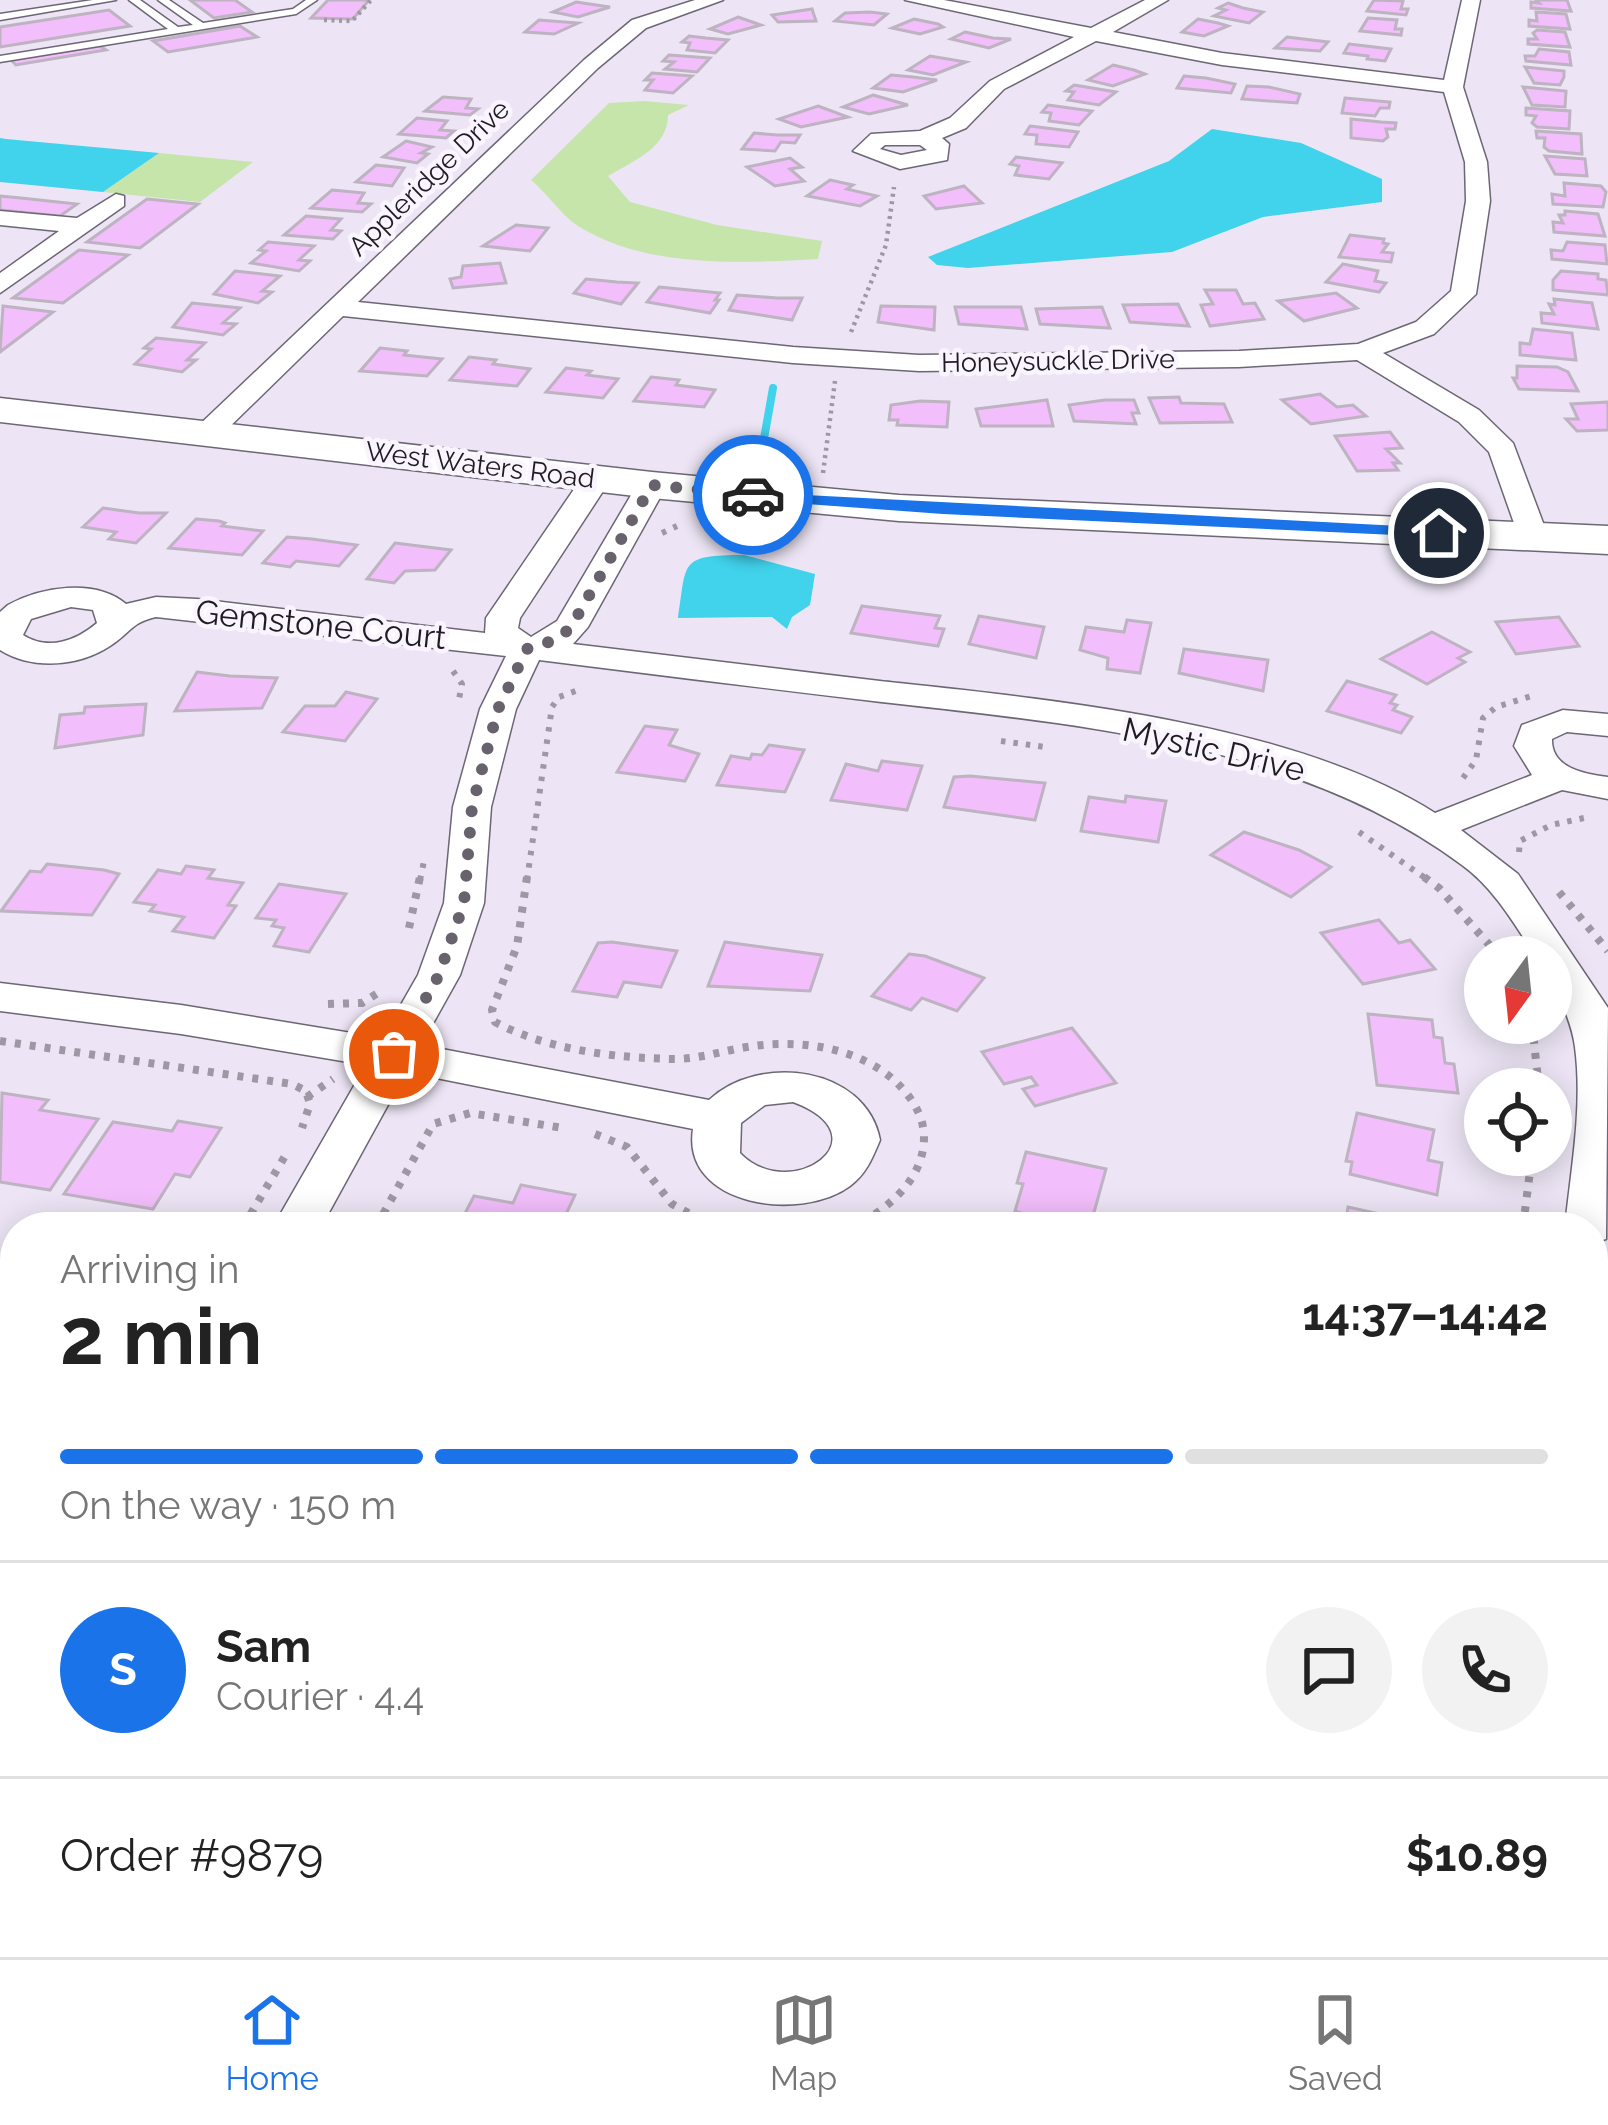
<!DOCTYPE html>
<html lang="en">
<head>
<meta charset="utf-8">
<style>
  :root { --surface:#fff; --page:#f2f2f2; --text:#222; --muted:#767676; --line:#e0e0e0; --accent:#1a73e8 }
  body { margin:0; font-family:Raleway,sans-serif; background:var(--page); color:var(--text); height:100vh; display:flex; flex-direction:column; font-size:45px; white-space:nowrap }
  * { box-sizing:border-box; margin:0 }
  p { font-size:39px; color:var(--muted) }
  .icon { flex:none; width:66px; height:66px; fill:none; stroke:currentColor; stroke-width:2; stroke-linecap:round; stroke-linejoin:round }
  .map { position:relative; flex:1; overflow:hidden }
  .drawer { position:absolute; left:0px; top:1212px; width:1608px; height:747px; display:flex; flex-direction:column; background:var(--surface); border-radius:48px 48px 0 0; box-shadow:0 6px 30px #0003 }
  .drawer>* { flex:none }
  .needle { width:78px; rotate:195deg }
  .fabs { position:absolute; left:1464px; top:936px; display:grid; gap:24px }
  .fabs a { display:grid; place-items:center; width:108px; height:108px; border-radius:50%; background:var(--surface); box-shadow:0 6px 30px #0003; font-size:60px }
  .pin { position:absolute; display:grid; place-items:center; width:102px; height:102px; color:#fff; margin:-51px; border:6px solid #fff; border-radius:50%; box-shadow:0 3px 12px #0007 }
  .courier { position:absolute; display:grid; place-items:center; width:120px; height:120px; margin:-60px; border:9px solid #1a73e8; border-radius:50%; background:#fff; color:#222; box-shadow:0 3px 15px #0007 }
  .headline em { font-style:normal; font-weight:700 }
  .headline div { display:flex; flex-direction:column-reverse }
  .headline { display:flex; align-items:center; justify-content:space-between; height:204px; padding:0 60px }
  h1 { font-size:78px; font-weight:700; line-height:90px }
  .bar { display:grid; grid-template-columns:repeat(4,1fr); gap:18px 12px; align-content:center; height:144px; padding:0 60px }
  .bar i { height:15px; border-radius:9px; background:var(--line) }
  .bar .active { background:var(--accent) }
  .bar p { grid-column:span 4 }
  .line { display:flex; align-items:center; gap:30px; padding:0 60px; border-top:3px solid var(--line) }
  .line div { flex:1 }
  .round { display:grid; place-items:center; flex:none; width:126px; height:126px; border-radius:63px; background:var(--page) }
  .dock { display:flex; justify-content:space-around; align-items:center; height:168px; border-top:3px solid var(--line); background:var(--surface); font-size:33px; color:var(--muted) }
  .dock a { display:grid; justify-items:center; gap:6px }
  .dock .active { color:var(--accent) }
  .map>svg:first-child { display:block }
  .green { fill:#c5e5aa }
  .water { fill:#41d2ec }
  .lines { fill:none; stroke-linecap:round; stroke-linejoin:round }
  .stream { stroke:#41d2ec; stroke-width:8 }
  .building { fill:#f2befb; stroke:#beb3c0; stroke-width:3 }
  .lane-casing { stroke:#6d6674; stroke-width:3 }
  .street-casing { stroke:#6d6674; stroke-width:3 }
  .secondary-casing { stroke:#6d6674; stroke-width:3 }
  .path-far3 { stroke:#9e98a4; stroke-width:4.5; stroke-dasharray:3 4.5; stroke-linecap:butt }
  .path-far2 { stroke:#9e98a4; stroke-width:6; stroke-dasharray:4.5 8; stroke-linecap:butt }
  .path-far1 { stroke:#9e98a4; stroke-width:8; stroke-dasharray:6 9; stroke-linecap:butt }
  .path { stroke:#9e98a4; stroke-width:10; stroke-dasharray:8 12; stroke-linecap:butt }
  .lane { fill:#fff; fill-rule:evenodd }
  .street { fill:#fff; fill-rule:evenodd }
  .secondary { fill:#fff; fill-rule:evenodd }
  .route { fill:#1a73e8 }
  .done { stroke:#67626b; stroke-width:12; stroke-dasharray:0 21.6 }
  .labels { text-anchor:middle; stroke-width:9; stroke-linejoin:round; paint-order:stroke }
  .far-street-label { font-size:27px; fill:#1f1c21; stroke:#f9f4fe }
  .street-label { font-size:33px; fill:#1f1c21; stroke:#f9f4fe }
</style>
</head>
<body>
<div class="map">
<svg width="1608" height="1957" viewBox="0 0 1608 1957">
  <rect width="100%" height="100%" fill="#ede5f5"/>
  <g class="green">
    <path d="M644 101 689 105 668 115C668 148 633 161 608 176L630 202 717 225 822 241 818 259C743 263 646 269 578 226 561 215 547 193 531 180L609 103Z"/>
    <path d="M159 153 253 162 200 202 103 192Z"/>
  </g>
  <g class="water">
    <path d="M1212 129 1301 143 1382 179V202L1263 217 1172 252 968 268 937 265 928 257 1169 161Z"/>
    <path d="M0 138 6 139 159 153 103 192 0 182Z"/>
    <path d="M744 555 815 574 810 605 792 617 787 629 772 617 678 618C687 562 678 555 744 555Z"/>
  </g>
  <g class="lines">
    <path class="stream" d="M760 461 773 388"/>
  </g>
  <g class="building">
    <path d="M190 0H235L252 12 214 18Z"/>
    <path d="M328 0H369L353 19 311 18Z"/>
    <path d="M1374 0 1403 1 1401 9H1408L1406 15 1367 11Z"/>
    <path d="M1567 0 1571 11 1531 8V2L1539 3 1536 0Z"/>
    <path d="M576 2 610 7 578 17 553 12Z"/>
    <path d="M1228 3 1243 8 1263 12 1249 23 1214 16 1226 10 1218 8Z"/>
    <path d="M812 9 816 21 778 22 772 15Z"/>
    <path d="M109 10 130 26 0 47V27Z"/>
    <path d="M1536 12 1566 14 1570 29 1529 26V20L1537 21Z"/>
    <path d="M845 13 870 12 887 14 874 25 835 21Z"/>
    <path d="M738 17 761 25 728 34 710 29Z"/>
    <path d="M1368 18 1397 20 1395 29H1402L1401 35 1360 31Z"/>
    <path d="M914 19 938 24 943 27 920 34 892 28Z"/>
    <path d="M1198 19 1218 23 1228 26 1204 36 1182 32Z"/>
    <path d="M539 20 578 23 554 34 525 32Z"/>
    <path d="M240 26 257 37 168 52 153 41Z"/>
    <path d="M1537 30 1565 32 1570 47 1528 44V39H1537L1533 33Z"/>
    <path d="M965 32 993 38 1011 39 989 48 951 39Z"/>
    <path d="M689 36 706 38 728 40 715 53 687 50 690 43 682 42Z"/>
    <path d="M1287 37 1328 42 1320 51 1275 48Z"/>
    <path d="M1349 44 1391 49 1385 61 1367 59 1368 56 1344 53Z"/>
    <path d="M100 46 106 50 16 65 11 60Z"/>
    <path d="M1539 49 1569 52 1571 65 1526 61 1525 56H1535Z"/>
    <path d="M669 55 710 58 697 72 665 69 674 62 663 61Z"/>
    <path d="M930 56 966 62 933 75 908 70Z"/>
    <path d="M1113 65 1134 70 1145 74 1113 86 1088 80Z"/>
    <path d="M1525 67 1564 71V77L1560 85 1534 83Z"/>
    <path d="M652 73 692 76 673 93 645 90 653 80H645Z"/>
    <path d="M891 75 913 77 937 80 903 92 873 88Z"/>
    <path d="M1184 76 1206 78 1235 84 1231 93 1177 88Z"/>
    <path d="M1074 85 1116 92 1099 105 1068 100 1074 92 1066 91Z"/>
    <path d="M1247 86 1269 87 1300 94 1297 103 1242 99Z"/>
    <path d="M1523 87 1566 91 1565 107 1532 105Z"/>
    <path d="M873 95 908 105 869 114 843 107Z"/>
    <path d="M443 97 471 99 466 108 478 109 470 115 425 111Z"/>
    <path d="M1345 98 1390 102 1389 108H1380L1375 116 1342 113Z"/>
    <path d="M1048 105 1092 111 1079 125 1049 121 1051 113 1042 112Z"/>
    <path d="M818 106 848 117 801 127 779 119Z"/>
    <path d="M1526 108 1570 111 1569 129 1537 127 1532 123 1536 116 1526 115Z"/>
    <path d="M417 118 447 121 440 130 454 131 446 138 399 134Z"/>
    <path d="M1351 119 1381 122 1396 123 1395 129H1386L1388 137 1383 141 1351 138Z"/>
    <path d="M1030 126 1078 132 1069 147 1036 144 1037 135 1025 134Z"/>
    <path d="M1536 131 1581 134 1582 154 1549 151 1544 147 1545 138H1537Z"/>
    <path d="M754 133 777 135H800L795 143 781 142 775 151 742 149Z"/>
    <path d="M406 141 432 147 421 153 428 154 417 163 383 157Z"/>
    <path d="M1545 156 1585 159 1587 176 1555 174Z"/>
    <path d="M1016 157 1062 163 1049 179 1015 175 1019 166 1010 164Z"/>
    <path d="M790 158 802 167 790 169 804 181 775 186 747 167Z"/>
    <path d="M376 165 404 168 392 186 356 182Z"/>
    <path d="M830 180 853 185 847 189 877 196 860 206 807 196Z"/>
    <path d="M1564 183 1601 186 1606 192 1603 207 1553 204 1552 194 1565 196Z"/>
    <path d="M964 186 982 203 936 209 924 196Z"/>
    <path d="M332 190 364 193 358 203 371 204 362 212 311 208Z"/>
    <path d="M0 196 21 198 77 204 60 216 0 210Z"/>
    <path d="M147 199 198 204 140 248 87 242Z"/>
    <path d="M1565 211 1598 214 1605 236 1554 232 1553 222 1563 223 1559 215H1565Z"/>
    <path d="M306 216 341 219 331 230 341 231 333 239 284 235Z"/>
    <path d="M516 225 548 228 530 251 483 246Z"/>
    <path d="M1350 235 1384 239 1383 243 1388 244 1382 252 1393 253 1391 262 1339 257Z"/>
    <path d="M268 242 314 246 299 260 310 261 299 271 251 263 266 251 259 250Z"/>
    <path d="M1567 242 1605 245 1607 264 1552 259 1551 250 1563 251Z"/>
    <path d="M79 250 128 255 63 303 13 298Z"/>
    <path d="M500 263 506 283 453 288 450 279 461 277 463 266Z"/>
    <path d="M1343 264 1378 271 1375 281 1386 283 1379 292 1326 282Z"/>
    <path d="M235 271 280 276 262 291 272 292 258 303 214 294Z"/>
    <path d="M1561 271 1598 274V279L1606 280 1608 295 1553 290V280Z"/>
    <path d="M586 279 617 282 638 283 621 304 574 293Z"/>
    <path d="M659 287 720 293 715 300H719L710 313 647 302Z"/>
    <path d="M1205 290H1236L1243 304 1255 303 1264 319 1210 326 1201 305 1213 304Z"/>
    <path d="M1336 293 1357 308 1304 321 1278 301Z"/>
    <path d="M737 295 777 298H802L792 320 729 310Z"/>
    <path d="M1554 299 1592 303 1598 329 1542 323 1541 313 1554 314 1549 304 1555 305Z"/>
    <path d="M192 303 240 308 223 323 236 324 223 335 173 327Z"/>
    <path d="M1178 304 1189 326 1130 322 1123 305Z"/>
    <path d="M3 306 53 312 0 352Z"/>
    <path d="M881 306 935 307 934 330 878 322Z"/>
    <path d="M955 307H1021L1027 329 959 324Z"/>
    <path d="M1102 307 1110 328 1040 324 1036 309Z"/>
    <path d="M1533 329 1572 333 1576 360 1520 355V343L1530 344Z"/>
    <path d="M156 338 205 343 187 360H196L182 372 135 364 151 349 144 348Z"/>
    <path d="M380 348 407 351 404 355 442 359 427 376 360 371Z"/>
    <path d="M469 357 496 360 493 364 530 369 517 386 450 380Z"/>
    <path d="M1517 366 1557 367 1568 372 1578 391 1519 389 1513 378H1517Z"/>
    <path d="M566 368 591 371 587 375 618 379 603 398 546 392Z"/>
    <path d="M651 377 679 380 676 385 715 390 704 407 634 401Z"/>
    <path d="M1320 394 1337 407 1353 405 1366 416 1311 424 1282 400Z"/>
    <path d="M1179 397 1181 403 1224 404 1232 422 1160 423 1149 398Z"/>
    <path d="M1047 400 1053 426H981L976 409Z"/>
    <path d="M1105 400H1134L1139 413H1132L1136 424 1074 421 1069 405Z"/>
    <path d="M920 401 949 402 947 427 897 425 898 420H889L891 405Z"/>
    <path d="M1608 402V430L1577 431 1566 419H1578L1571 404Z"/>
    <path d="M1390 432 1402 448 1386 449 1400 463H1393L1398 470 1357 471 1335 436Z"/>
    <path d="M103 508 139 513H166L136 543 109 539 116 532 83 527Z"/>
    <path d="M196 519 219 521 225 523 222 526 263 531 242 555 169 548Z"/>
    <path d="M287 537 312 539 357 545 339 566 296 561 290 567 263 563Z"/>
    <path d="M395 543 451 550 435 570 405 571 394 583 367 579Z"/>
    <path d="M862 606 940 616 935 628 944 629 938 646 851 633Z"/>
    <path d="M979 616 1044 627 1036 658 969 644Z"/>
    <path d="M1559 617 1579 646 1516 654 1496 622Z"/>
    <path d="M1127 620 1151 623 1140 673 1107 669 1108 658 1080 650 1086 627 1124 632Z"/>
    <path d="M1432 632 1470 652 1458 658 1465 662 1427 684 1381 659Z"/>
    <path d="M1184 649 1268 660 1263 691 1179 673Z"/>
    <path d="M197 672 230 676 277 678 262 708 175 711Z"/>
    <path d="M1347 681 1396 695 1390 703 1397 705 1393 710 1412 717 1401 733 1327 711Z"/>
    <path d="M346 692 377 699 345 741 283 732 305 706H335Z"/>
    <path d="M146 704 143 735 55 748 60 715 84 713 85 707Z"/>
    <path d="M645 726 677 730 669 745 699 754 685 781 617 772Z"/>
    <path d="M769 745 804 750 785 792 717 785 731 756 750 759 752 754 762 755Z"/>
    <path d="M882 761 922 766 907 810 831 800 846 764 878 771Z"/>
    <path d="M970 776 1045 783 1035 820 944 807 954 777Z"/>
    <path d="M1126 796 1166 801 1158 842 1081 831 1089 797 1125 802Z"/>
    <path d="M1244 832 1299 850 1331 867 1291 897 1211 855Z"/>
    <path d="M47 864 104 870 119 874 92 915 1 911 30 871 41 872Z"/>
    <path d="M186 866 214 870 208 878 243 883 228 905 236 906 214 938 173 931 184 917 150 911 155 905 134 902 158 870 181 874Z"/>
    <path d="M279 884 346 894 309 952 274 946 284 928 272 926 276 920 256 918Z"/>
    <path d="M1379 920 1399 943 1410 940 1435 969 1363 984 1321 933Z"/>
    <path d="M612 942 677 951 661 987 624 982 617 997 573 991 598 943Z"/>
    <path d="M725 942 822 955 810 991 708 986Z"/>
    <path d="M909 954 925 956 984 978 957 1011 922 998 911 1010 872 996Z"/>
    <path d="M1368 1014 1432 1020 1434 1037 1442 1038 1445 1063 1454 1064 1458 1093 1377 1085Z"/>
    <path d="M1072 1028 1116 1083 1035 1106 1023 1089 1037 1085 1031 1077 1004 1084 982 1052Z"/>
    <path d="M2 1093 48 1100 40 1110 98 1119 50 1190 0 1182Z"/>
    <path d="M1357 1113 1434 1130 1428 1160 1442 1163 1437 1195 1350 1174 1352 1162 1346 1161Z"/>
    <path d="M178 1121 221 1128 190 1177 175 1174 153 1209 64 1194 113 1122 172 1131Z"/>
    <path d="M1026 1152 1106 1169 1090 1227H1017L1021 1213 1015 1211 1023 1184 1017 1183Z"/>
    <path d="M521 1185 575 1195 560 1227H458L474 1196 513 1203Z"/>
    <path d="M1348 1207 1415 1222 1414 1227H1345Z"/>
    <path d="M1275 1944H1380L1381 1957H1275Z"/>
  </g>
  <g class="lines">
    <g class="lane-casing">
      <g id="lane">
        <path d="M93 0H116L0 20V14Z"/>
        <path d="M129 0H140L178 27 193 25 158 0H169L203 23 293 9 306 0H317L296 14 0 62V56L168 29Z"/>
      </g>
    </g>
    <g class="street-casing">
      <g id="street">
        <path d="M695 0H723L646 28 598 68 358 302 793 347 919 355 1239 351 1358 344 1416 322 1451 291 1466 201 1465 162 1444 92 1222 65 1096 41 1004 89 966 128 942 138 949 144 947 160 900 169 853 151 871 134 920 131 950 118 990 81 1074 37 905 0H944L1091 28 1145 0H1168L1113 32 1222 53 1444 80 1462 0H1480L1463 87 1487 162 1490 201 1476 294 1434 334 1383 353 1479 410 1513 443 1548 536 1532 545 1521 543 1489 452 1459 422 1357 360 1239 367 919 371 793 363 343 316 217 439H197L192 433 197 427 584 60 632 20ZM885 145H920L927 150 901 155 880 149Z"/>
        <path d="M116 194 124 196V206L0 293V273L59 231 0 225V211L77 218Z"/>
        <path d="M596 470 611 479 520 618 518 628 531 637 557 621 637 485 652 476 667 485 588 627 573 644C675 656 778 669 880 681 1048 699 1292 722 1435 813L1532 775 1514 746 1522 725 1563 710 1608 714V736L1567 732 1552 739C1551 768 1584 774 1608 777V799L1562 790 1461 830 1518 874 1608 1008 1606 1239 1593 1243V1227H1565C1571 1168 1583 1107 1575 1047 1571 1014 1551 989 1551 957H1536C1515 925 1494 888 1462 865 1295 741 1074 724 873 701 762 688 650 674 539 660L516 709 491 807 484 903 460 975 421 1045 709 1100C759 1053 866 1066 880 1140 872 1159 866 1174 850 1186 802 1222 681 1207 693 1129L406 1072 321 1227H273L366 1065 181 1034 0 1011V983L181 1005 382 1038 418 975 444 903 453 807 480 709 506 656 156 617C132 622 130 633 110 646 78 667 32 670 0 650V612L8 605C41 587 95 578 126 604L156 597 197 599 485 633 486 618 581 479ZM71 607 93 610 97 623C76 641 48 651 23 635L31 619ZM793 1102C887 1137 790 1205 740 1153L741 1123 765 1105Z"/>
        <path d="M15 1711V1788L0 1794V1717Z"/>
        <path d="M1593 1913 1608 1919V1957H1559V1944H1593Z"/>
        <path d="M15 1918V1944H107L113 1957H2L0 1936 6 1921Z"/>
        <path d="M431 1944H547L553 1957H425Z"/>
      </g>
    </g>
    <g class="secondary-casing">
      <path id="secondary" d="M0 398 652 472 899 495 1608 526V554L899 521 652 498 0 422Z"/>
    </g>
    <g class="path-far3">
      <path d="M324 20 352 21 371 0"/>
      <path d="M851 332 886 245 894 187"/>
      <path d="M823 473 835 381"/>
    </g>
    <g class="path-far2">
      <path d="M662 533 677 526"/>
      <path d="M453 671 462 684 459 699"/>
      <path d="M1001 741 1045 747"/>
      <path d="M1463 778 1476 760 1483 718 1496 707 1535 695"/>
      <path d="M1359 832 1428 880"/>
      <path d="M1519 852 1520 841 1551 825 1584 818"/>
      <path d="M420 880 424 861"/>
      <path d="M527 880 552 707 559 697 581 689"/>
    </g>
    <g class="path-far1">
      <path d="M527 877 517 946 492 1010 495 1022C547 1050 616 1058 674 1059 700 1059 722 1051 747 1047 797 1039 856 1046 895 1081 910 1095 924 1115 924 1137 924 1180 888 1208 854 1227"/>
      <path d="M1424 877 1439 888 1500 957"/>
      <path d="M1559 892 1608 951"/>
      <path d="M409 928 420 877"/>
      <path d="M328 1004 362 1003 381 991"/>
      <path d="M1532 1023 1539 1089"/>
      <path d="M0 1041 292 1084 306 1091 310 1104 302 1128"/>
      <path d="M307 1097 333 1079"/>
      <path d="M595 1134 627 1147 672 1204 714 1227"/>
      <path d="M243 1227 285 1156"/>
      <path d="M376 1227 433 1124 470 1113 563 1128"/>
      <path d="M1523 1227 1532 1155"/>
    </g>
    <g class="path">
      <path d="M0 1387 15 1399"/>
      <path d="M0 1634 15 1609"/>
      <path d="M657 1944 666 1957"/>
      <path d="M1506 1944 1507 1957"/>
    </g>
    <use href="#lane" class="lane"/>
    <use href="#street" class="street"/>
    <use href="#secondary" class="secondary"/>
  </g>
  <path class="route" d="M748 492 1439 528 1447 533 1439 537 943 514 753 500Z"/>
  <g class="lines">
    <path class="done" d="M394 1054 439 975 464 903 472 807 498 709 527 649 558 639 571 627 652 485 753 495"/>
  </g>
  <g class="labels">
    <g class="far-street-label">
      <text transform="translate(429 178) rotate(-44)" y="9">Appleridge Drive</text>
      <text transform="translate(1058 361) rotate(-1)" y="9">Honeysuckle Drive</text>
      <text transform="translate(480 465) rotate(7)" y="9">West Waters Road</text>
    </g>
    <g class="street-label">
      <text transform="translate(321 624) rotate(6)" y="12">Gemstone Court</text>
      <text transform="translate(1214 749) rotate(13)" y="12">Mystic Drive</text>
    </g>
  </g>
</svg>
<div class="fabs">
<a><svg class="needle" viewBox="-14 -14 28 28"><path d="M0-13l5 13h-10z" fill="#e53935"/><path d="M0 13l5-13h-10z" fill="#767676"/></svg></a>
<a><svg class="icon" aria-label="locate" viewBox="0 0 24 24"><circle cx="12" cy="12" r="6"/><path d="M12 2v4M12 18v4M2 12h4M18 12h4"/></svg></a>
</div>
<div class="pin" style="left:394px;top:1054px;background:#ea580c"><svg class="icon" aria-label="bag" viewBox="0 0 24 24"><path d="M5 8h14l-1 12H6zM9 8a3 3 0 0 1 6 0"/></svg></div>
<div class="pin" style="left:1439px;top:533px;background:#1f2937"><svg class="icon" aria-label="home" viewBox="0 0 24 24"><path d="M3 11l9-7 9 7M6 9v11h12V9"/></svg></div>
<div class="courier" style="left:753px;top:495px"><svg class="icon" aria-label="car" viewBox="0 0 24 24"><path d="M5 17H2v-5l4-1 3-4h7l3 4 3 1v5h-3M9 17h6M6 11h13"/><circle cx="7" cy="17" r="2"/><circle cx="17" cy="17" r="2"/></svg></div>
<section class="drawer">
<div class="headline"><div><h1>2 min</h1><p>Arriving in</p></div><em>14:37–14:42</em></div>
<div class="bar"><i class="active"></i><i class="active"></i><i class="active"></i><i></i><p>On the way · 150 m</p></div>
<div class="line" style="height:216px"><b class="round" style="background:var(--accent);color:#fff">S</b><div><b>Sam</b><p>Courier · 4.4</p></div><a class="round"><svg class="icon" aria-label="chat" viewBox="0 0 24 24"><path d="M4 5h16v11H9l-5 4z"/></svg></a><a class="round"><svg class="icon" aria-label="phone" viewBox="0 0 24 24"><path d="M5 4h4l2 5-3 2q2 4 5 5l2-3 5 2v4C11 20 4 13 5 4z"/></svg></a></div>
<div class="line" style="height:156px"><div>Order #9879</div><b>$10.89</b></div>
</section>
</div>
<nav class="dock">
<a class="active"><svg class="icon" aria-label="home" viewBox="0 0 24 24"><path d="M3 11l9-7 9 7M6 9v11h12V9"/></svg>Home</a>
<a><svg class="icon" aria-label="map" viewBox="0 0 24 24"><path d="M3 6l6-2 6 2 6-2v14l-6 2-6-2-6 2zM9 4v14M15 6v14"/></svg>Map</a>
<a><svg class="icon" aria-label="saved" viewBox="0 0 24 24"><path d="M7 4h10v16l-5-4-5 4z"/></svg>Saved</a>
</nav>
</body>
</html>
